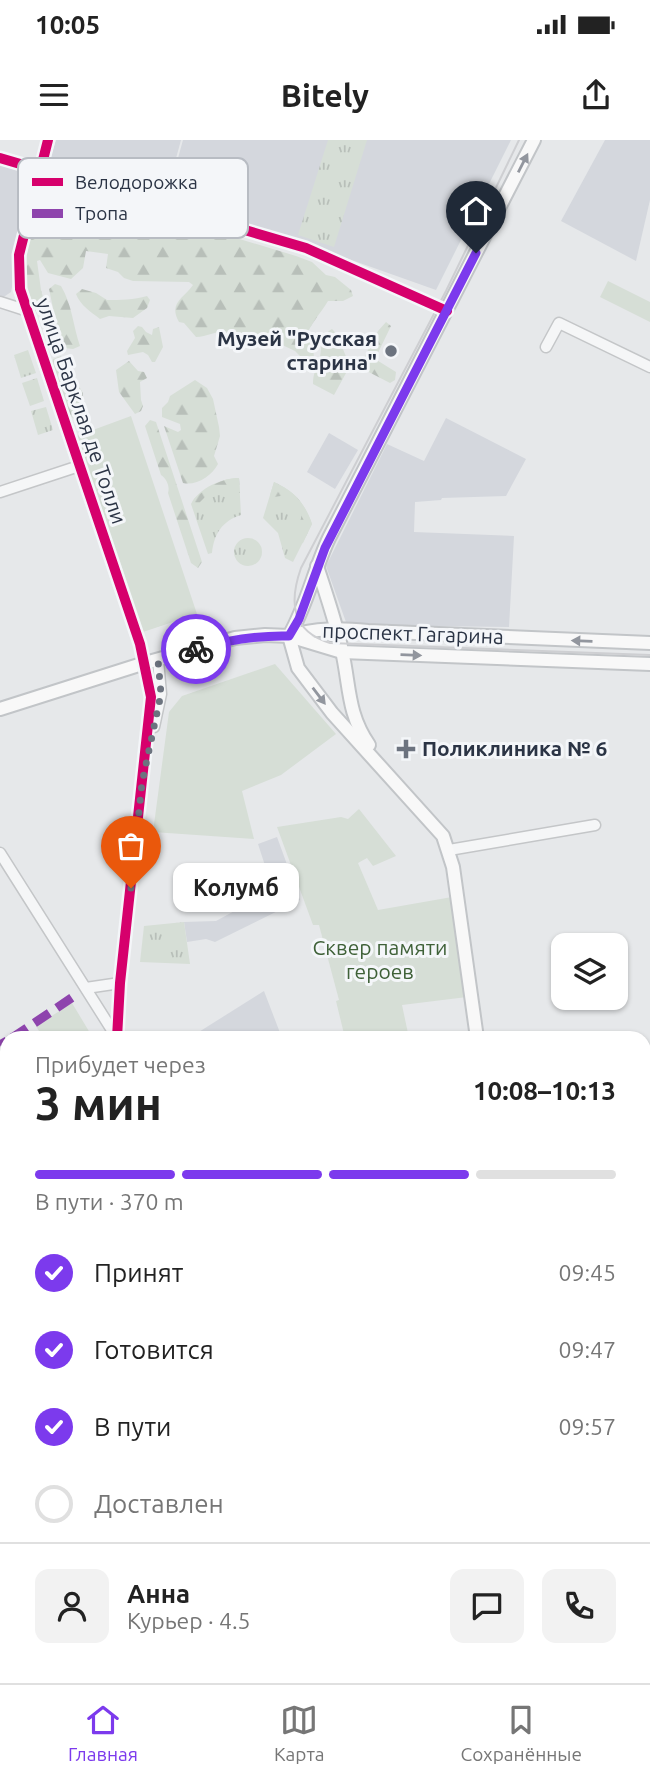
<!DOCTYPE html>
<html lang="ru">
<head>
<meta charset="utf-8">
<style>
  :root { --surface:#fff; --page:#f2f2f2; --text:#222; --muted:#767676; --line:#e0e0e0; --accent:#7c3aed }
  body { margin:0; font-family:Ubuntu,sans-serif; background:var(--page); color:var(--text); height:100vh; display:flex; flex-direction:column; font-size:26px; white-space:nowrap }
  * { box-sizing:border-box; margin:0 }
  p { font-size:23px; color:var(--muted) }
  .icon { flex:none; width:38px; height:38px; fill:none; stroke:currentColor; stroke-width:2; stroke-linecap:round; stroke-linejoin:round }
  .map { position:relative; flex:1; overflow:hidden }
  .panel { position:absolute; left:0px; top:891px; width:651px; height:653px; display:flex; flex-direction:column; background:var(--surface); border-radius:21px 21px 0 0; box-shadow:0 2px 5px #0004 }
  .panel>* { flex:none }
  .fabs { position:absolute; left:551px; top:793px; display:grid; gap:14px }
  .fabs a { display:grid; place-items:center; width:77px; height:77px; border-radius:14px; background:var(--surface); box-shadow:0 2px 5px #0004; font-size:35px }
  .pin { position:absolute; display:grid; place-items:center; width:60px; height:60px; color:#fff; margin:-72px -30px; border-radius:50% 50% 50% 0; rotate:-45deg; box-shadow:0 0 7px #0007 }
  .pin .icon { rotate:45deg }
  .courier { position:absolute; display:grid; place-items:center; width:70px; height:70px; margin:-35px; border:5px solid #7c3aed; border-radius:50%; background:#fff; color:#222; box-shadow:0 2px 9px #0007 }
  .bubble { position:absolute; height:49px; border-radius:14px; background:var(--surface); box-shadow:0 2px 5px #0004; font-size:23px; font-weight:600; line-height:49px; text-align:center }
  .headline em { font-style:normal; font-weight:600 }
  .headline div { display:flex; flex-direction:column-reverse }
  .headline { display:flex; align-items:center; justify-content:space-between; height:119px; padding:0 35px }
  h1 { font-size:46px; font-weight:600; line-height:52px }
  .bar { display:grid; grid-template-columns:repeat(4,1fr); gap:10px 7px; align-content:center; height:84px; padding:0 35px }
  .bar i { height:9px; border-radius:5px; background:var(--line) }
  .bar .current { background:var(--accent) }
  .bar p { grid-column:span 4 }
  .line { display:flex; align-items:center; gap:18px; padding:0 35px; border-top:2px solid var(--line) }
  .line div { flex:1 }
  .round { display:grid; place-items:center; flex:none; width:74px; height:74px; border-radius:14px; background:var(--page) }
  ol { padding:0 35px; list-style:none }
  li { display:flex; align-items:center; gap:21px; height:77px }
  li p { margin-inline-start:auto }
  li .icon { padding:7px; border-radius:50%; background:var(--accent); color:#fff; stroke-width:4 }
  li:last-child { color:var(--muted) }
  li i { width:38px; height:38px; border:4px solid var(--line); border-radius:50% }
  .status { display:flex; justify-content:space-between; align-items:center; height:49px; padding:0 35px; background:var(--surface); direction:ltr }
  .status svg { height:19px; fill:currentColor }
  header { display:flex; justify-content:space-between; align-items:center; height:91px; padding:0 35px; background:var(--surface); font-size:32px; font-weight:600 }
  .dock { display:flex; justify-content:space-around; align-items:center; height:98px; border-top:2px solid var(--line); background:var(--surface); font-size:19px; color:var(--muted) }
  .dock a { display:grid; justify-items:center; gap:4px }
  .dock .current { color:var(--accent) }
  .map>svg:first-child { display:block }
  .built { fill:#d4d7dd }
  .grass { fill:url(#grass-tufts) }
  .forest { fill:url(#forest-firs) }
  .park { fill:#d6ded6 }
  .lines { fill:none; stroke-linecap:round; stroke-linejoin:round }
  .minor-casing { stroke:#c4c6c8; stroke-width:13 }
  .major-casing { stroke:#c2c5c8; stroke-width:16 }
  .minor { stroke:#f5f6f7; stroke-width:10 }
  .major { stroke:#f8f8f8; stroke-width:12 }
  .tram { stroke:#cecfd2; stroke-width:2 }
  .quiet { stroke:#8e44ad; stroke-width:9; stroke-dasharray:18 9; stroke-linecap:butt }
  .cycleway-casing { stroke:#f4f6f9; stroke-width:15 }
  .cycleway { stroke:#d6006c; stroke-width:10 }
  .oneway { fill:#92969e }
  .done { stroke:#6c737f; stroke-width:7; stroke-dasharray:0 12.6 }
  .route { stroke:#7c3aed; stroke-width:9 }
  .poi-dot { fill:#6c737f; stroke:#f4f6f9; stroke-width:2.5 }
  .labels { text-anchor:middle; stroke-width:6; stroke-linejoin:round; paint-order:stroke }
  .poi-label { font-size:21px; font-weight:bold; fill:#2b3445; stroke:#f4f6f9; text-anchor:end }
  .street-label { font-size:21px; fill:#2b3445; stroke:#f4f6f9 }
  .park-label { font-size:21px; fill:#3f6138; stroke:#f4f6f9 }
  .key { fill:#f4f6f9; stroke:#b8bcc3; stroke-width:2 }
  .key-label { font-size:19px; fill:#2b3445 }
</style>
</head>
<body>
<div class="status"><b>10:05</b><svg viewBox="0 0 49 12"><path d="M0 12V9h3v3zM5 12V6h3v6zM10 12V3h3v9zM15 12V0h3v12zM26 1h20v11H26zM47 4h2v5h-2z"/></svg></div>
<header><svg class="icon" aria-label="menu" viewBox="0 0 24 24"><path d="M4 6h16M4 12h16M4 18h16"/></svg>Bitely<svg class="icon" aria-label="share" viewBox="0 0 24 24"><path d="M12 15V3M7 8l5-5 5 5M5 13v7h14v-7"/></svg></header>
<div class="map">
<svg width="650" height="1543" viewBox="0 0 650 1543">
  <defs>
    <pattern id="grass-tufts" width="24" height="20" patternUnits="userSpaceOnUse" patternTransform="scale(1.75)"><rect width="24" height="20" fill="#d6ded6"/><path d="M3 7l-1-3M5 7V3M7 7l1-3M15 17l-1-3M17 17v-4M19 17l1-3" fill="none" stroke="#b8bfb9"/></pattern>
    <pattern id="forest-firs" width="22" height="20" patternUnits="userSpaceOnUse" patternTransform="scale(1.75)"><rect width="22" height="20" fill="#d6ded6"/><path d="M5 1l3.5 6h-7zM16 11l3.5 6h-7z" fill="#b8bfb9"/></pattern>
  </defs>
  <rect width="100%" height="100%" fill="#e6e8ea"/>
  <g class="built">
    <path d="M56 0H181L166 55 50 19Z"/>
    <path d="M183 0H511L436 150 264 89 167 58Z"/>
    <path d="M605 0H650V60L636 121 561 81Z"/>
    <path d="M0 23 27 30 32 38 13 116 12 147 11 152 2 158 0 157Z"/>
    <path d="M446 278 526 319 506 356 442 358 441 360 415 362 414 392 514 396 509 487 347 485 326 426 387 304 424 321Z"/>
    <path d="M329 293 358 310 335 349 307 332Z"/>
    <path d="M277 697 300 760 215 802 206 799 187 802 184 782 216 781 273 750 258 704Z"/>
    <path d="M264 851 282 898H194V895Z"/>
  </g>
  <g class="grass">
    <path d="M328 0H367L334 107 298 95Z"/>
    <path d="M28 210 36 233 21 238 14 215Z"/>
    <path d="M37 238 44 261 30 266 22 243Z"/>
    <path d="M46 267 53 290 38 295 31 271Z"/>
    <path d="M239 338 241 375C222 381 214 394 212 413L208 414 191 364C199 348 222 338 239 338Z"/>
    <path d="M274 342C294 351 305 363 312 384L293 422 285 418 278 393 263 378Z"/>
    <circle cx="248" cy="412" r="14"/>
    <path d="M184 782 190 824 140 822 144 786Z"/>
  </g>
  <g class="forest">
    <path d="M51 48 56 49 58 53 62 49 69 52 77 49 100 59 127 63 146 78 155 74 160 76 167 85 180 81 296 116 312 122 326 135 335 137 351 150 353 156 343 161H328C319 176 312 181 305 199L313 204 314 219 307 223 295 211 276 202 263 201 251 206 238 208 227 203 228 197 226 191C215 191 207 197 196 197L184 183 179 182C168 163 184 158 193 145L189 142 133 141 124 138 118 132 106 128 108 114 86 111 83 128 71 139 48 133 40 120 37 121 41 150 47 171V174H37C19 145 26 113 34 82 37 68 38 56 51 48Z"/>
    <path d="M55 144 61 146C72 164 73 186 80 206L73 209 64 208 61 212 52 214 51 209 53 204 44 191 47 178 53 168 49 149Z"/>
    <path d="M82 149 96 153 107 160C120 160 134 160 147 156L150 160 147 168 133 178 109 176 100 179C91 172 80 165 76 154Z"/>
    <path d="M386 182 391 186 375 219 396 232 395 240 390 243 359 227 378 191Z"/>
    <path d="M138 186 142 187 146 192 152 195 153 189 159 187 163 207 155 222H152L148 215 143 212 128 215 127 211 135 198 133 191Z"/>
    <path d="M332 189C342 197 342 214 351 224L334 255 313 244C313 233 316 230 319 221 323 209 318 197 332 189Z"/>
    <path d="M61 216 83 253 81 273 76 280C63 274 51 233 53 219Z"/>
    <path d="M129 221 138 231 144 232 147 238 140 242 141 260 143 266 141 271 135 274 119 252 116 230Z"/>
    <path d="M195 240 207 248 213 259 219 287 220 296 214 316 218 324C212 336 196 346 183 343L164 286 178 292 181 290 180 284 162 277V268L168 262 170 256Z"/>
    <path d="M150 280 156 282 202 422 198 428 191 423 168 353C170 347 167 339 161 335L145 286Z"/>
    <path d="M239 338 240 353 232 352 225 357 217 352H210L200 362 199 366 192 367 194 359C207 347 222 338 239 338Z"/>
    <path d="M274 342C294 351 305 363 312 384L303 403 299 404 292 402C292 390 304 383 301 370L287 355 274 357 270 355Z"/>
  </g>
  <g class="park">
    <path d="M608 141 650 162V182L600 157Z"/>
    <path d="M131 276 197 474 140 493 74 297Z"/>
    <path d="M275 524 336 594 281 635 242 651 254 699 153 692 169 572 182 556Z"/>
    <path d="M359 669 396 716 373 726 367 718 358 723 378 770 452 757 467 857 402 865 409 898H345L336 861 339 860 319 785H313L277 687 341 677 348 679Z"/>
    <path d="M72 863 93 898H43L36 886Z"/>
    <path d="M7 993V1217L0 1206V998Z"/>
    <path d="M644 1460H650V1531L644 1532Z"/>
    <path d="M204 1537H416V1543H208Z"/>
    <rect x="485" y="1537" width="64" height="6"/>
  </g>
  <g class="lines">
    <g class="minor-casing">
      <g id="minor">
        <path d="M48 0 19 115 20 149 140 504 151 557 120 843 117 898"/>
        <path d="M0 18 306 108 447 171"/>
        <path d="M0 162 25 170"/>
        <path d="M546 207 559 183 650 227"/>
        <path d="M0 352 79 326"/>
        <path d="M154 587 161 554 158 520"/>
        <path d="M449 710 595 685"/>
        <path d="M0 713 117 898"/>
        <path d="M86 848 120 843"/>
        <path d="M0 976 7 972"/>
        <path d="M644 1290 650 1289"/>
        <path d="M0 1408 7 1403"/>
        <path d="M644 1450 650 1449"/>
        <path d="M134 1536 138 1543"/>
        <path d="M608 1543 650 1537"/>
      </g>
    </g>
    <g class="major-casing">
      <g id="major">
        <path d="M317 426C326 454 336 482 342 511 350 546 347 573 369 605"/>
        <path d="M289 496C307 465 314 430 329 398L534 0"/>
        <path d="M289 496 298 528 332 573 443 696 453 727 477 898"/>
        <path d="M289 496C316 488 340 488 368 491L650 503"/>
        <path d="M0 569 145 523 235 498 265 495 289 496 342 512 650 524"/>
        <path d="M564 1536 565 1543"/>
      </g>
    </g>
    <use href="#minor" class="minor"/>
    <use href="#major" class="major"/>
    <path class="tram" d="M519 0 446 151 301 428C289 462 291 491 330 503L650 515"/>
    <g class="quiet">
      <path d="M12 898 76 855"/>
      <path d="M0 905 7 901"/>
      <path d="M644 1008 650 1005"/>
      <path d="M0 1236 7 1247"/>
      <path d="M191 1536 195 1543"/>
    </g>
    <g class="cycleway-casing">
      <g id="cycleway">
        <path d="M48 0 19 115 20 149 140 504 151 557 120 843 117 898"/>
        <path d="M0 18 306 108 447 171"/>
      </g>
    </g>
    <use href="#cycleway" class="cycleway"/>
  </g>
  <defs><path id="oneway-solid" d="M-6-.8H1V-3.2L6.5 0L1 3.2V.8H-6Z" transform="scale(1.75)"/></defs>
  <g class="oneway">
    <use href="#oneway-solid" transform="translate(523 23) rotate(-63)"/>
    <use href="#oneway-solid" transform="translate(582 501) rotate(-178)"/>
    <use href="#oneway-solid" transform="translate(411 515) rotate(2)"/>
    <use href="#oneway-solid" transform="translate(319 556) rotate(53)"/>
  </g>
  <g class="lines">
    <path class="done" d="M131 748 142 643 161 554 158 520 196 509"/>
    <path class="route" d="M196 509C228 500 256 495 289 496L299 479 325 408 476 113"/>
  </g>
  <g class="poi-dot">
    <circle cx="391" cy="211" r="7"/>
    <path d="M402.5 598.5h7v7h7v7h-7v7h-7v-7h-7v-7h7z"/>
  </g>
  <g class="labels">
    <g class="poi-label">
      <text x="377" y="206">Музей "Русская<tspan x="377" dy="24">старина"</tspan></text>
      <text x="422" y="616" text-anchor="start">Поликлиника № 6</text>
    </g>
    <g class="street-label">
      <text transform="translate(81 271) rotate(71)" y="7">улица Барклая де Толли</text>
      <text transform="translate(413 494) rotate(2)" y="7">проспект Гагарина</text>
    </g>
    <g class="park-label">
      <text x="380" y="815">Сквер памяти<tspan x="380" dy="24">героев</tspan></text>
    </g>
  </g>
  <rect x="18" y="18" width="230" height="80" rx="10" class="key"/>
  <rect x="32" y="38" width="31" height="8" fill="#d6006c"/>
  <rect x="32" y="69" width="31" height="9" fill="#8e44ad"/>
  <g class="key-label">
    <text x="75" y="49">Велодорожка</text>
    <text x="75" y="80">Тропа</text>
  </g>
</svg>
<div class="fabs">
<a><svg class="icon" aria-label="layers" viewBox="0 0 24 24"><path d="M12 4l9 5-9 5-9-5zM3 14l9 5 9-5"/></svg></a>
</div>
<div class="pin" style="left:131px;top:748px;background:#ea580c"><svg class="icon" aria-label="bag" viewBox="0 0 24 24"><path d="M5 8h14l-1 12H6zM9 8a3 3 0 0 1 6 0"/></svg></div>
<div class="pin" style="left:476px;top:113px;background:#1f2937"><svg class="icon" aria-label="home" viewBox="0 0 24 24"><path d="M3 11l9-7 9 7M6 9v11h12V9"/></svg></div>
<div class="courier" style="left:196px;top:509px"><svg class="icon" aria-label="bike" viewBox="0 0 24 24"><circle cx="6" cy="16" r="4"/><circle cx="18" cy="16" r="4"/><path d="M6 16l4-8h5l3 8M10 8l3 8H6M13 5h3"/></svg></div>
<div class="bubble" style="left:173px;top:723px;width:126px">Колумб</div>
<section class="panel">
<div class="headline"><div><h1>3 мин</h1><p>Прибудет через</p></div><em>10:08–10:13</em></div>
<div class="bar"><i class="current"></i><i class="current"></i><i class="current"></i><i></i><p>В пути · 370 m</p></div>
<ol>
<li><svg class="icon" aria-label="check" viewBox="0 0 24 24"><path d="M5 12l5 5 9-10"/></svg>Принят<p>09:45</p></li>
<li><svg class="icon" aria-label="check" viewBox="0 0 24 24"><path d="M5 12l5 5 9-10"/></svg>Готовится<p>09:47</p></li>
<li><svg class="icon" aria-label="check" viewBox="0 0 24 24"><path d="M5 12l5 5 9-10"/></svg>В пути<p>09:57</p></li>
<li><i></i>Доставлен</li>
</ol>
<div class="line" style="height:126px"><a class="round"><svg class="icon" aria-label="person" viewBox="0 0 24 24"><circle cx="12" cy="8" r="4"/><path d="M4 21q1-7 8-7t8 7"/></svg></a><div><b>Анна</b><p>Курьер · 4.5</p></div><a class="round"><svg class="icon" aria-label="chat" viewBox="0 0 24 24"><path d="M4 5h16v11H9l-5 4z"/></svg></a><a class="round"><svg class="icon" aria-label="phone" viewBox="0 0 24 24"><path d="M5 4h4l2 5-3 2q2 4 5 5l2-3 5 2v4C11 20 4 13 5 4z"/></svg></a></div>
</section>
</div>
<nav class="dock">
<a class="current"><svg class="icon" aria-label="home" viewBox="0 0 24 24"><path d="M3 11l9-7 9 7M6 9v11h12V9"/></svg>Главная</a>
<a><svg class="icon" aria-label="map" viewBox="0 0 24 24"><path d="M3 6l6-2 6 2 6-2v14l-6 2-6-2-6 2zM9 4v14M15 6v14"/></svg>Карта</a>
<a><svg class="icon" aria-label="saved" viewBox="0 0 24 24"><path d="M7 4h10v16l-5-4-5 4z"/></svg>Сохранённые</a>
</nav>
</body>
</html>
